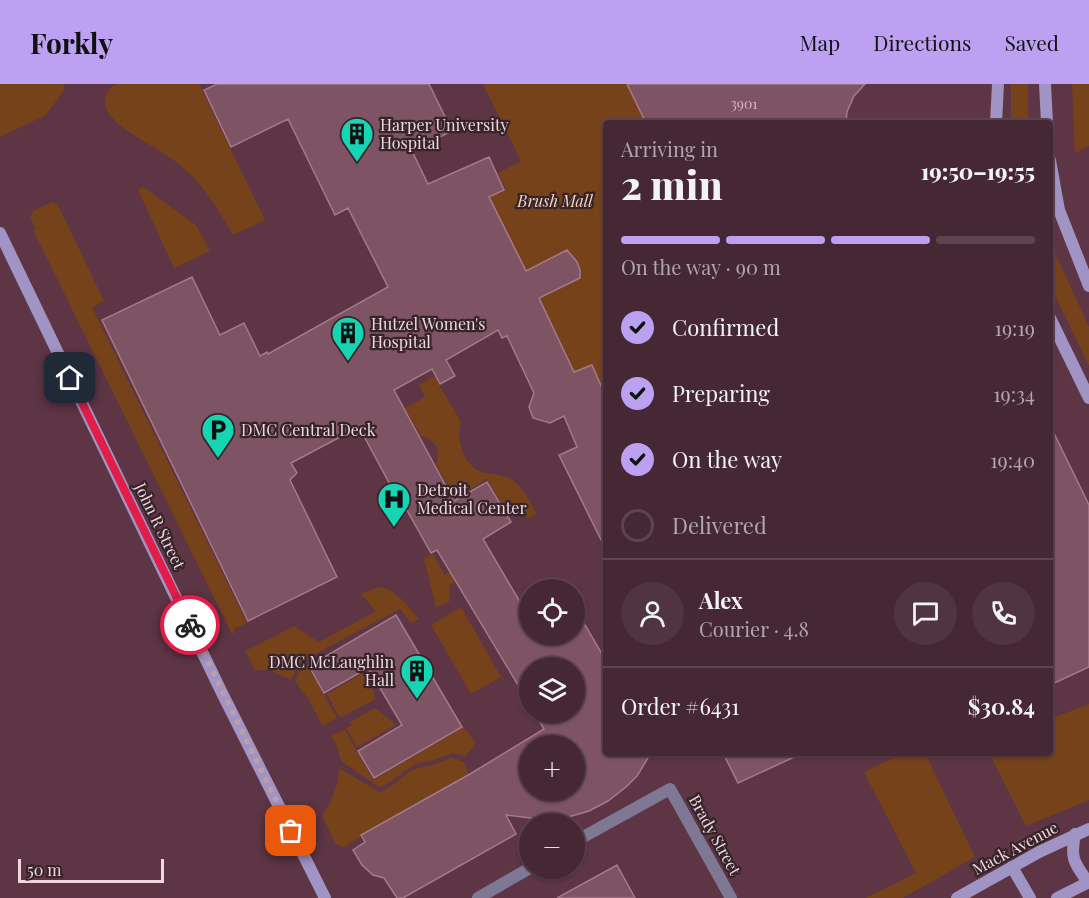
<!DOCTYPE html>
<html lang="en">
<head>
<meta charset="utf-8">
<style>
  :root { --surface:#462834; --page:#503440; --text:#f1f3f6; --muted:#b0a6ac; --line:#5e444f; --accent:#bca0f2 }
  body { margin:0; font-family:"Playfair Display",serif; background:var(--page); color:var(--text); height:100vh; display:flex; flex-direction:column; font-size:22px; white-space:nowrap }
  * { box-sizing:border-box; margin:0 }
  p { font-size:20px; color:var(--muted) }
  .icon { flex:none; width:33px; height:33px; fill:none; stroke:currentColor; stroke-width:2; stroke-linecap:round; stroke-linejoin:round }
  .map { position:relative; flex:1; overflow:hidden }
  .sheet { position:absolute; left:603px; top:36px; width:450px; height:636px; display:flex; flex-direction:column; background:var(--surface); border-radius:6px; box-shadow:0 2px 4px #0004,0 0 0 2px var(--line) }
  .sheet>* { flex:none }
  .buttons { position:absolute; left:519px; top:495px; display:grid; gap:12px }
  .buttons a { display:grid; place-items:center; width:66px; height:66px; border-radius:50%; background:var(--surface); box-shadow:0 2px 4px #0004,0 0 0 2px var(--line); font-size:30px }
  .scale { position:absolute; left:18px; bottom:15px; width:146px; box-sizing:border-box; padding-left:6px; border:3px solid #f0d7df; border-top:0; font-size:16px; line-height:21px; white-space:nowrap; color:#f0d7df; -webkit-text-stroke:4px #36242a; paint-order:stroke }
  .pin { position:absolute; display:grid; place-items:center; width:51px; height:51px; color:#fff; margin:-26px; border-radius:12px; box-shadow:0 3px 9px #0006 }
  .courier { position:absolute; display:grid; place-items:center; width:60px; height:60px; margin:-30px; border:4px solid #e11d48; border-radius:50%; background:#fff; color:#222; box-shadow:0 2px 8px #0007 }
  .overview em { font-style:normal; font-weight:800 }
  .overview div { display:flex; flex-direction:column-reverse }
  .overview { display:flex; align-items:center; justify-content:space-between; height:102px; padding:0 18px }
  h1 { font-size:39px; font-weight:800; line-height:45px }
  .bar { display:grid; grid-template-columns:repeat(4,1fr); gap:9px 6px; align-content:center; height:72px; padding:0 18px }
  .bar i { height:8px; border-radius:4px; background:var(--line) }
  .bar .current { background:var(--accent) }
  .bar p { grid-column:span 4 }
  .line { display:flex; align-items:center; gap:15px; padding:0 18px; border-top:2px solid var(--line) }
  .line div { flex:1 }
  .round { display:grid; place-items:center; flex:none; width:63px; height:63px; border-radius:32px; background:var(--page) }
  ol { padding:0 18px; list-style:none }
  li { display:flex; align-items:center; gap:18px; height:66px }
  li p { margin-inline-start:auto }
  li .icon { padding:6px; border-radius:50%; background:var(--accent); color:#111; stroke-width:4 }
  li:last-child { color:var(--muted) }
  li i { width:33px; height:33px; border:3px solid var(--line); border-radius:50% }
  header { display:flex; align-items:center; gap:36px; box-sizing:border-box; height:84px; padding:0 30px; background:var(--accent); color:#111 }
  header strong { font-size:28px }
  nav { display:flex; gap:33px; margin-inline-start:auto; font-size:21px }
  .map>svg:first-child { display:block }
  .green { fill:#75421a }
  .building { fill:#7e5464; stroke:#a6798a; stroke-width:1.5; fill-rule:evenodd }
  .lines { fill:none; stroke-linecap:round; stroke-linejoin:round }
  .street { stroke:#7e7895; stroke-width:12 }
  .secondary { stroke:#9f94c3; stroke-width:12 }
  .done { stroke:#bd9ea9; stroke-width:6; stroke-dasharray:0 10.8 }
  .route { stroke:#e11d48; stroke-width:8 }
  .labels { text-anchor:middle; stroke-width:4.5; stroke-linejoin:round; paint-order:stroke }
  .number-label { font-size:14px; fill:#d4b6c0 }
  .poi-label { font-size:16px; fill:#f0d7df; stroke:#36242a; text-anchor:start }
  .park-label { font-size:16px; font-style:italic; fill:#f8d4bb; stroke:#36242a }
  .street-label { font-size:16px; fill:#f0d7df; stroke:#36242a }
</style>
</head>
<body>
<header>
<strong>Forkly</strong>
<nav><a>Map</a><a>Directions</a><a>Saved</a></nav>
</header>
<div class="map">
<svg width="1089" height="814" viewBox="0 0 1089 814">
  <rect width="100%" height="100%" fill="#5d3545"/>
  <g class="green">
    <path d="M0 0H64L65 5 46 31 0 53Z"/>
    <path d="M116 0H199L265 136 233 151C217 123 202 98 176 78 159 64 118 46 108 28 102 17 106 5 116 0Z"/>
    <path d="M483 0H627L646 39H606L605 313 592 281 574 288 539 214 580 194 577 178 567 166 526 187 489 113 506 105 498 89 521 77Z"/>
    <rect x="1011" y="0" width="17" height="39"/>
    <path d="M1072 0H1089V62L1075 69Z"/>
    <path d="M143 103 196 141 210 167 174 184 138 106Z"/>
    <path d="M51 118 58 121 104 217 92 223 247 539 234 545 235 548 232 550 33 146 36 145 30 133 33 127Z"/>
    <path d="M1050 158 1089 243V282L1050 201Z"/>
    <path d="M434 292 461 338C456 357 464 384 485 389 495 391 503 390 512 396 524 403 530 418 537 430L528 435 521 423 507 429 487 395 455 414 436 380C440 366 436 355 421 352L405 324 425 313 419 301Z"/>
    <path d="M433 470 445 491 450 488 455 498 449 502 450 517 436 524 426 482 423 475Z"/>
    <path d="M378 503C395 503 408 523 419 535L411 539 400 525 300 578 291 596 269 586H255L245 567 294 542 319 558 376 527 361 510Z"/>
    <path d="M461 523 501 593 471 610 431 541Z"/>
    <path d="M306 579 337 634 323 642 307 613 295 598 301 583Z"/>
    <path d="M372 584C375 595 370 604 376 615L340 634 327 610Z"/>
    <path d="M1089 620V716L1026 742 989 669H1050V635Z"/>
    <path d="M375 624 396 641 357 663 346 644 352 641 350 638Z"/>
    <path d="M464 643 476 660 465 672 453 669 434 676 415 680 384 702 379 703 341 677 336 660 331 652 345 646 373 696Z"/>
    <path d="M903 669H925L975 773 903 814H866L916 789 864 688Z"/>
    <path d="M451 673 464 678 468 690 344 763 336 760 322 732 330 719 338 698 339 684 379 708C393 704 399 694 411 687 424 681 438 682 451 673Z"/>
  </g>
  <g class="building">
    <path d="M217 0H429L452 47 412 67 428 100 489 73 504 106 489 113 526 187 567 166 577 178 580 186V194L539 214 574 288 592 281 606 313V466L559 371 577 363 564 332 550 339 533 334 529 323 534 309 507 252 502 254 498 246 446 276 455 292 440 300 432 285 394 306 454 417 487 398 511 438 483 455 523 523 530 519V550H574V522L606 577V669H651L637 692 626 703 608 717 589 727 565 734 539 735 506 731 516 750 403 814H397L384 794 373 791 362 781 353 766 365 758 361 751 470 690 544 645 534 628H574V584H530V621L437 466 431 469 395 405 393 406 359 343 291 379 297 389 290 396 337 493 248 537 102 236 192 193 220 251 244 239 260 272 267 268 268 270 388 203 348 124 335 131 288 35 231 63 204 6ZM530 662H574V706H530Z"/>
    <path d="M627 0H865L854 12 847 28 846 39H646Z"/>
    <path d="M1050 341 1089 421V583L1050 601Z"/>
    <path d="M396 531 462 643 374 694 358 667 402 641 368 584 324 609 309 582Z"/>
    <path d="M723 669H803L738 699Z"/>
    <path d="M617 781 635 814H557Z"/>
  </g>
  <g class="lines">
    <g class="street">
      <path d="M574 758 670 705 731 814"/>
      <path d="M478 814 530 784"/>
    </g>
    <g class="secondary">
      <path d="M1045 0 1047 39"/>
      <path d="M996 39 998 0"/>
      <path d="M1050 76 1059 126 1089 202"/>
      <path d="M0 149 222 609 325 814"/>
      <path d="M1050 234 1089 314"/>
      <path d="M1075 750C1070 774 1074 779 1088 798"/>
      <path d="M1012 783 1030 814"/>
      <path d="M957 814 1039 768 1089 745"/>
      <path d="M1057 814 1089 798"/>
    </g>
  </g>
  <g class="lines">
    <path class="done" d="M190 541 291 747"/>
    <path class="route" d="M70 294 190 541"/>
  </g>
  <defs>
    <g id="building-pin" transform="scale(1.725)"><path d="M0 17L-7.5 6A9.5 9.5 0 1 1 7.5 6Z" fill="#15d5b3" stroke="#36242a"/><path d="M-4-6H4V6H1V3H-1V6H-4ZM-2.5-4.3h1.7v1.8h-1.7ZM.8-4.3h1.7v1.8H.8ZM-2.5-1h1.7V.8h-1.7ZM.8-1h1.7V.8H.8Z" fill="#111"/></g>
    <g id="parking-pin" transform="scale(1.725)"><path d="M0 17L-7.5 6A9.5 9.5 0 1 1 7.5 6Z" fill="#15d5b3" stroke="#36242a"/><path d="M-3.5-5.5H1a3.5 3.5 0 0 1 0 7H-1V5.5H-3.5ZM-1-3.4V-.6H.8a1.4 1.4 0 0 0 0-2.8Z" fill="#111"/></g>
    <g id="hospital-pin" transform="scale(1.725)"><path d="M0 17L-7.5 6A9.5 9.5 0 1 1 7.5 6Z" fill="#15d5b3" stroke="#36242a"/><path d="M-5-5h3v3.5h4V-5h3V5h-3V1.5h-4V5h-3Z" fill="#111"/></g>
  </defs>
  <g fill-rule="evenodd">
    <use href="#building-pin" x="357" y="50"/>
    <use href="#building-pin" x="348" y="249"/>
    <use href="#parking-pin" x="218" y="346"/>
    <use href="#hospital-pin" x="394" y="415"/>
    <use href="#building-pin" x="417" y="587"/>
  </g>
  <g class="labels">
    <g class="number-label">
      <text x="744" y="25">3901</text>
    </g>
    <g class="poi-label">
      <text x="380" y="47">Harper University<tspan x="380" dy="18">Hospital</tspan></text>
      <text x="371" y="246">Hutzel Women's<tspan x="371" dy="18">Hospital</tspan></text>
      <text x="241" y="352">DMC Central Deck</text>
      <text x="417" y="412">Detroit<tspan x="417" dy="18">Medical Center</tspan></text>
      <text x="394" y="584" text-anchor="end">DMC McLaughlin<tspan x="394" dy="18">Hall</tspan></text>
    </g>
    <g class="park-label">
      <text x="555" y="123">Brush Mall</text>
    </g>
    <g class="street-label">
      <text transform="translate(160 442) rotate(64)" y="6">John R Street</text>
      <text transform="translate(715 751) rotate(61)" y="6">Brady Street</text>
      <text transform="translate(1015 764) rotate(-28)" y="6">Mack Avenue</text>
    </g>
  </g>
</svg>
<div class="buttons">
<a><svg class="icon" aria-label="locate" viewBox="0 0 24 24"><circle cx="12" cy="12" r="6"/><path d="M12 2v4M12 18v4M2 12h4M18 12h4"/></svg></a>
<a><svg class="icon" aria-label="layers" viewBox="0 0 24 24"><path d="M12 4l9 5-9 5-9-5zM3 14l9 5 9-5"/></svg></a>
<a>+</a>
<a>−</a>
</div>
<div class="scale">50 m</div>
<div class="pin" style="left:291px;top:747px;background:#ea580c"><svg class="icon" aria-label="bag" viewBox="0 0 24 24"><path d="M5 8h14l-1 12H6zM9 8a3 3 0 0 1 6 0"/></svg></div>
<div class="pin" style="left:70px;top:294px;background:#1f2937"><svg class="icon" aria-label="home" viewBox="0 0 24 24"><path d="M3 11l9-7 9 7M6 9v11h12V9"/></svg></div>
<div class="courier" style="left:190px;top:541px"><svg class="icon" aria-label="bike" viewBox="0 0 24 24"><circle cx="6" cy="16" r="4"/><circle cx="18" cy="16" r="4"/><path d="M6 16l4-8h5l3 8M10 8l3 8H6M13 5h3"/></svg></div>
<section class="sheet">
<div class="overview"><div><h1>2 min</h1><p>Arriving in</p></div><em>19:50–19:55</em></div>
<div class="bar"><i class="current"></i><i class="current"></i><i class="current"></i><i></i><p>On the way · 90 m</p></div>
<ol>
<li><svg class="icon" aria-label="check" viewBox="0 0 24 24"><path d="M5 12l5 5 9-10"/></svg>Confirmed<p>19:19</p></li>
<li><svg class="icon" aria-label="check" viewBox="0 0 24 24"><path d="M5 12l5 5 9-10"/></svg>Preparing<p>19:34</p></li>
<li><svg class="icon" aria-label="check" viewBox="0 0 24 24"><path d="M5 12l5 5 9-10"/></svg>On the way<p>19:40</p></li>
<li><i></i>Delivered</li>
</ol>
<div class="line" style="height:108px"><a class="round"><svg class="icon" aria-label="person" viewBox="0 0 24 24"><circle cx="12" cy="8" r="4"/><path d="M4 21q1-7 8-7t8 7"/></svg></a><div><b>Alex</b><p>Courier · 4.8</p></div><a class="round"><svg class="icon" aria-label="chat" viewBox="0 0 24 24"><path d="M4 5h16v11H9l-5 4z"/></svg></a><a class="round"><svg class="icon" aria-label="phone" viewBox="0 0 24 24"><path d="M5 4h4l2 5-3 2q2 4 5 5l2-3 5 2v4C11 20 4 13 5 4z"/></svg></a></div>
<div class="line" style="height:78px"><div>Order #6431</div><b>$30.84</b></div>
</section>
</div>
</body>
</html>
